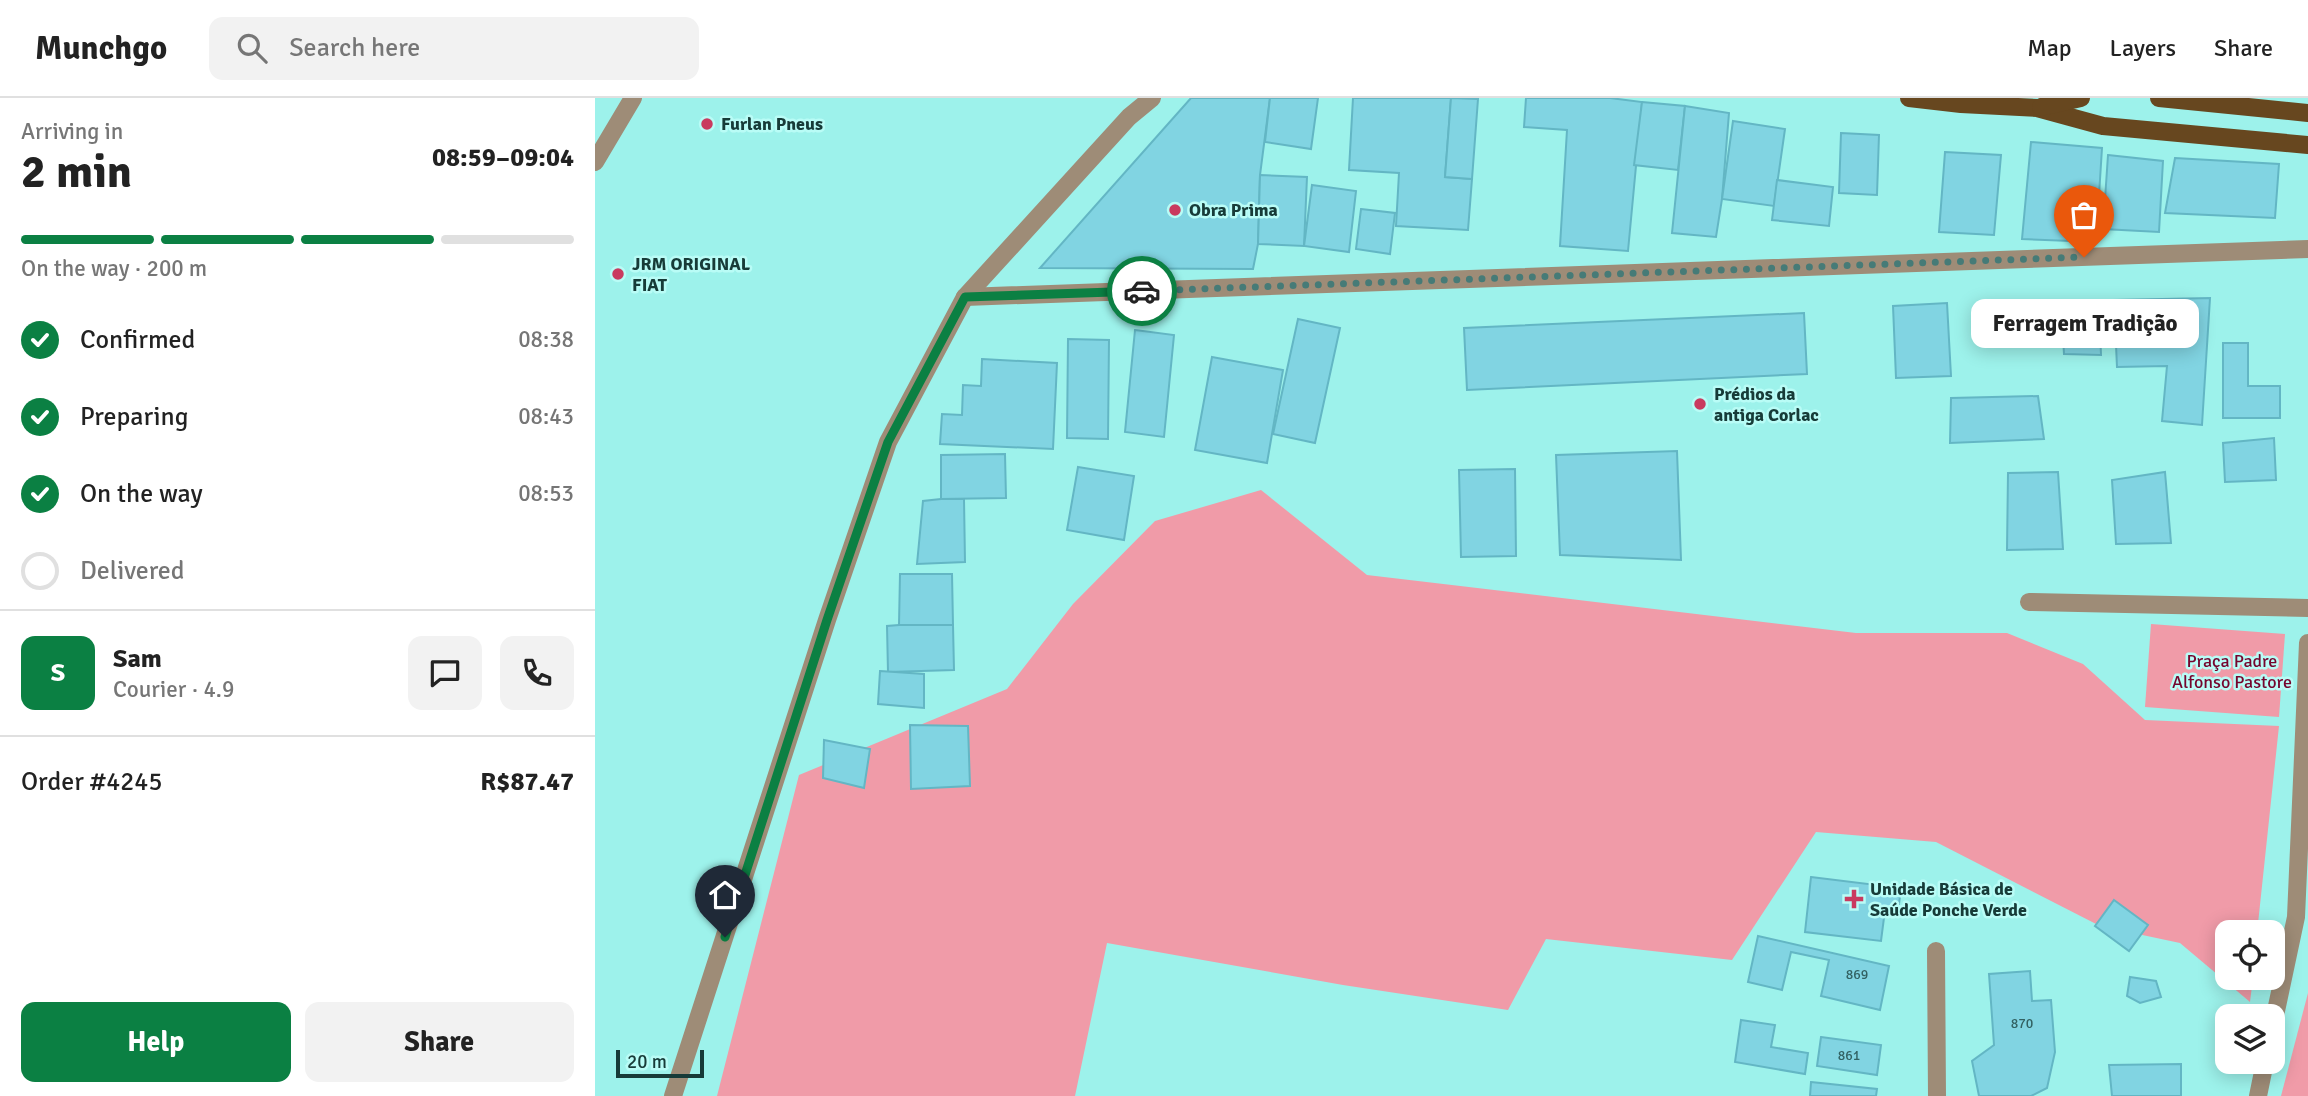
<!DOCTYPE html>
<html lang="en">
<head>
<meta charset="utf-8">
<style>
  :root { --surface:#fff; --page:#f2f2f2; --text:#222; --muted:#767676; --line:#e0e0e0; --accent:#0b8043 }
  body { margin:0; font-family:Signika,sans-serif; background:var(--page); color:var(--text); height:100vh; display:flex; flex-direction:column; font-size:26px; white-space:nowrap }
  * { box-sizing:border-box; margin:0 }
  p { font-size:23px; color:var(--muted) }
  .icon { flex:none; width:38px; height:38px; fill:none; stroke:currentColor; stroke-width:2; stroke-linecap:round; stroke-linejoin:round }
  .map { position:relative; flex:1; overflow:hidden }
  .panel { display:flex; flex-direction:column; background:var(--surface); width:595px }
  .panel>* { flex:none }
  .fabs { position:absolute; left:1620px; top:822px; display:grid; gap:14px }
  .fabs a { display:grid; place-items:center; width:70px; height:70px; border-radius:14px; background:var(--surface); box-shadow:0 4px 18px #0003; font-size:35px }
  .scale { position:absolute; left:21px; bottom:18px; width:88px; box-sizing:border-box; padding-left:7px; border:4px solid #173b38; border-top:0; font-size:19px; line-height:24px; white-space:nowrap; color:#173b38; -webkit-text-stroke:5px #b9fcf6; paint-order:stroke }
  .pin { position:absolute; display:grid; place-items:center; width:60px; height:60px; color:#fff; margin:-72px -30px; border-radius:50% 50% 50% 0; rotate:-45deg; box-shadow:0 0 7px #0007 }
  .pin .icon { rotate:45deg }
  .courier { position:absolute; display:grid; place-items:center; width:70px; height:70px; margin:-35px; border:5px solid #0b8043; border-radius:50%; background:#fff; color:#222; box-shadow:0 2px 9px #0007 }
  .bubble { position:absolute; height:49px; border-radius:14px; background:var(--surface); box-shadow:0 4px 18px #0003; font-size:23px; font-weight:800; line-height:49px; text-align:center }
  .head em { font-style:normal; font-weight:800 }
  .head div { display:flex; flex-direction:column-reverse }
  .head { display:flex; align-items:center; justify-content:space-between; height:119px; padding:0 21px }
  h1 { font-size:46px; font-weight:800; line-height:52px }
  .bar { display:grid; grid-template-columns:repeat(4,1fr); gap:10px 7px; align-content:center; height:84px; padding:0 21px }
  .bar i { height:9px; border-radius:5px; background:var(--line) }
  .bar .active { background:var(--accent) }
  .bar p { grid-column:span 4 }
  .line { display:flex; align-items:center; gap:18px; padding:0 21px; border-top:2px solid var(--line) }
  .line div { flex:1 }
  .round { display:grid; place-items:center; flex:none; width:74px; height:74px; border-radius:14px; background:var(--page) }
  ol { padding:0 21px; list-style:none }
  li { display:flex; align-items:center; gap:21px; height:77px }
  li p { margin-inline-start:auto }
  li .icon { padding:7px; border-radius:50%; background:var(--accent); color:#fff; stroke-width:4 }
  li:last-child { color:var(--muted) }
  li i { width:38px; height:38px; border:4px solid var(--line); border-radius:50% }
  .action { display:flex; gap:14px; margin-top:auto; padding:14px 21px }
  .action a { flex:1; height:80px; border-radius:14px; background:var(--accent); color:#fff; font-size:28px; font-weight:800; line-height:80px; text-align:center }
  .action a+a { background:var(--page); color:var(--text) }
  header { display:flex; align-items:center; gap:42px; box-sizing:border-box; height:98px; padding:0 35px; background:var(--surface); border-bottom:2px solid var(--line) }
  header strong { font-size:33px }
  nav { display:flex; gap:38px; margin-inline-start:auto; font-size:24px }
  .search { width:490px; height:63px; background:var(--page); display:flex; align-items:center; gap:18px; box-sizing:border-box; padding:0 24px; border-radius:14px; color:var(--muted); font-size:26px }
  main { display:flex; flex:1; min-height:0 }
  .map>svg:first-child { display:block }
  .green { fill:#f09ba8 }
  .building { fill:#81d4e2; stroke:#63b6c4; stroke-width:2 }
  .lines { fill:none; stroke-linecap:round; stroke-linejoin:round }
  .minor { stroke:#9e8c77; stroke-width:18 }
  .major { stroke:#67471f; stroke-width:18 }
  .done { stroke:#467b77; stroke-width:7; stroke-dasharray:0 12.6 }
  .route { stroke:#0b8043; stroke-width:9 }
  .poi-dot { fill:#c93a5f; stroke:#b9fcf6; stroke-width:2.5 }
  .labels { text-anchor:middle; stroke-width:5; stroke-linejoin:round; paint-order:stroke }
  .number-label { font-size:14px; fill:#326162 }
  .poi-label { font-size:18px; font-weight:bold; fill:#173b38; stroke:#b9fcf6; text-anchor:start }
  .park-label { font-size:18px; fill:#75052d; stroke:#b9fcf6 }
</style>
</head>
<body>
<header>
<strong>Munchgo</strong>
<div class="search"><svg class="icon" aria-label="search" viewBox="0 0 24 24"><circle cx="10" cy="10" r="6"/><path d="M15 15l6 6"/></svg>Search here</div>
<nav><a>Map</a><a>Layers</a><a>Share</a></nav>
</header>
<main>
<section class="panel">
<div class="head"><div><h1>2 min</h1><p>Arriving in</p></div><em>08:59–09:04</em></div>
<div class="bar"><i class="active"></i><i class="active"></i><i class="active"></i><i></i><p>On the way · 200 m</p></div>
<ol>
<li><svg class="icon" aria-label="check" viewBox="0 0 24 24"><path d="M5 12l5 5 9-10"/></svg>Confirmed<p>08:38</p></li>
<li><svg class="icon" aria-label="check" viewBox="0 0 24 24"><path d="M5 12l5 5 9-10"/></svg>Preparing<p>08:43</p></li>
<li><svg class="icon" aria-label="check" viewBox="0 0 24 24"><path d="M5 12l5 5 9-10"/></svg>On the way<p>08:53</p></li>
<li><i></i>Delivered</li>
</ol>
<div class="line" style="height:126px"><b class="round" style="background:var(--accent);color:#fff">S</b><div><b>Sam</b><p>Courier · 4.9</p></div><a class="round"><svg class="icon" aria-label="chat" viewBox="0 0 24 24"><path d="M4 5h16v11H9l-5 4z"/></svg></a><a class="round"><svg class="icon" aria-label="phone" viewBox="0 0 24 24"><path d="M5 4h4l2 5-3 2q2 4 5 5l2-3 5 2v4C11 20 4 13 5 4z"/></svg></a></div>
<div class="line" style="height:91px"><div>Order #4245</div><b>R$87.47</b></div>
<div class="action"><a>Help</a><a>Share</a></div>
</section>
<div class="map">
<svg width="1713" height="998" viewBox="0 0 1713 998">
  <rect width="100%" height="100%" fill="#9df2eb"/>
  <g class="green">
    <path d="M666 392 772 477 1261 535H1412L1488 566 1550 622 1684 628 1662 835H1633V880H1658L1655 904 1585 845 1505 828 1341 744 1221 734 1137 862 951 841 913 912 748 887 512 845 480 998H122L204 677 412 591 478 506 560 423Z"/>
    <path d="M1556 526 1690 536 1684 619 1550 609Z"/>
    <path d="M1713 895V998H1686Z"/>
  </g>
  <g class="building">
    <path d="M596 0H675L665 77 663 146 658 171 445 170Z"/>
    <path d="M675 0H723L716 51 670 44Z"/>
    <path d="M758 0H856L850 79 877 81 873 132 801 128 804 75 754 72Z"/>
    <path d="M856 0 883 1 877 81 850 79Z"/>
    <path d="M931 0H1015L1047 4 1033 153 965 148 972 32 929 29Z"/>
    <path d="M1047 4 1090 8 1083 72 1039 67Z"/>
    <path d="M1090 8 1134 15 1127 101 1121 139 1077 135Z"/>
    <path d="M1138 23 1190 31 1179 108 1127 101Z"/>
    <path d="M1246 35 1284 37 1282 97 1244 95Z"/>
    <path d="M1436 44 1507 50 1501 144 1427 141Z"/>
    <path d="M1350 54 1406 57 1399 137 1344 134Z"/>
    <path d="M1513 57 1568 63 1564 134 1508 131Z"/>
    <path d="M1580 60 1684 66 1680 120 1570 115Z"/>
    <path d="M665 77 712 79 709 148 663 146Z"/>
    <path d="M1182 82 1238 89 1234 128 1177 122Z"/>
    <path d="M717 87 761 93 754 154 709 148Z"/>
    <path d="M766 111 800 115 795 156 761 151Z"/>
    <path d="M1615 200 1607 327 1567 323 1572 268 1522 269 1519 202Z"/>
    <path d="M1466 204 1504 207 1506 257 1469 256Z"/>
    <path d="M1352 205 1356 278 1301 280 1298 208Z"/>
    <path d="M1209 215 1212 276 872 292 869 230Z"/>
    <path d="M703 221 745 230 720 345 678 336Z"/>
    <path d="M540 232 579 237 569 339 530 334Z"/>
    <path d="M473 241 514 242 513 341 472 340Z"/>
    <path d="M1628 245H1653V288H1685V320H1628Z"/>
    <path d="M617 259 688 272 672 365 600 352Z"/>
    <path d="M387 261 462 265 458 351 345 346 347 316 367 317 368 287 386 288Z"/>
    <path d="M1443 298 1449 341 1355 345 1356 300Z"/>
    <path d="M1679 340 1681 382 1630 384 1628 345Z"/>
    <path d="M1082 353 1086 462 965 457 961 357Z"/>
    <path d="M410 356 411 400 346 401V357Z"/>
    <path d="M483 369 539 378 529 442 472 432Z"/>
    <path d="M920 371 921 458 866 459 864 372Z"/>
    <path d="M1463 374 1468 451 1412 452 1413 375Z"/>
    <path d="M1570 374 1576 445 1521 446 1517 382Z"/>
    <path d="M346 401H369L370 464 322 466 328 403Z"/>
    <path d="M305 476H357L358 527H304Z"/>
    <path d="M304 527H358L359 572 293 574 292 528Z"/>
    <path d="M285 573 329 576V610L283 606Z"/>
    <path d="M315 627 373 628 375 688 316 691Z"/>
    <path d="M229 642 275 651 269 690 228 680Z"/>
    <path d="M1216 779 1306 790 1303 814 1290 812 1286 843 1210 834Z"/>
    <path d="M1519 802 1553 827 1534 853 1500 828Z"/>
    <path d="M1163 838 1294 868 1285 912 1226 898 1234 862 1196 854 1187 892 1153 884Z"/>
    <path d="M1435 873 1437 903 1456 902 1460 954 1452 990 1436 998H1384L1377 963 1399 947 1394 876Z"/>
    <path d="M1535 879 1561 883 1566 899 1545 905 1532 898Z"/>
    <path d="M1146 922 1180 927 1176 949 1213 955 1210 976 1140 964Z"/>
    <path d="M1226 939 1286 947 1282 977 1222 968Z"/>
    <path d="M1586 966V998H1517L1514 967Z"/>
    <path d="M1216 984 1282 991 1281 998H1215Z"/>
  </g>
  <g class="lines">
    <g class="minor">
      <path d="M0 64 38 0"/>
      <path d="M370 199 1713 151"/>
      <path d="M1434 504 1713 510"/>
      <path d="M1341 853 1342 998"/>
      <path d="M1678 927 1701 819 1713 545"/>
      <path d="M78 998 232 522 293 344 370 199 534 19 557 0"/>
      <path d="M1663 998 1670 964"/>
    </g>
    <g class="major">
      <path d="M1314 0 1366 6 1442 10 1508 28 1713 47"/>
      <path d="M1564 0 1713 15"/>
      <path d="M1446 9 1486 0"/>
    </g>
  </g>
  <g class="lines">
    <path class="done" d="M547 193 1489 159"/>
    <path class="route" d="M130 839 232 522 293 344 370 199 547 193"/>
  </g>
  <g class="poi-dot">
    <circle cx="112" cy="26" r="7"/>
    <circle cx="580" cy="112" r="7"/>
    <circle cx="23" cy="176" r="7"/>
    <circle cx="1105" cy="306" r="7"/>
    <path d="M1255.5 790.5h7v7h7v7h-7v7h-7v-7h-7v-7h7z"/>
  </g>
  <g class="labels">
    <g class="number-label">
      <text x="1262" y="881">869</text>
      <text x="1427" y="930">870</text>
      <text x="1254" y="962">861</text>
    </g>
    <g class="poi-label">
      <text x="126" y="32">Furlan Pneus</text>
      <text x="594" y="118">Obra Prima</text>
      <text x="37" y="172">JRM ORIGINAL<tspan x="37" dy="21">FIAT</tspan></text>
      <text x="1119" y="302">Prédios da<tspan x="1119" dy="21">antiga Corlac</tspan></text>
      <text x="1275" y="797">Unidade Básica de<tspan x="1275" dy="21">Saúde Ponche Verde</tspan></text>
    </g>
    <g class="park-label">
      <text x="1637" y="569">Praça Padre<tspan x="1637" dy="21">Alfonso Pastore</tspan></text>
    </g>
  </g>
</svg>
<div class="fabs">
<a><svg class="icon" aria-label="locate" viewBox="0 0 24 24"><circle cx="12" cy="12" r="6"/><path d="M12 2v4M12 18v4M2 12h4M18 12h4"/></svg></a>
<a><svg class="icon" aria-label="layers" viewBox="0 0 24 24"><path d="M12 4l9 5-9 5-9-5zM3 14l9 5 9-5"/></svg></a>
</div>
<div class="scale">20 m</div>
<div class="pin" style="left:1489px;top:159px;background:#ea580c"><svg class="icon" aria-label="bag" viewBox="0 0 24 24"><path d="M5 8h14l-1 12H6zM9 8a3 3 0 0 1 6 0"/></svg></div>
<div class="pin" style="left:130px;top:839px;background:#1f2937"><svg class="icon" aria-label="home" viewBox="0 0 24 24"><path d="M3 11l9-7 9 7M6 9v11h12V9"/></svg></div>
<div class="courier" style="left:547px;top:193px"><svg class="icon" aria-label="car" viewBox="0 0 24 24"><path d="M5 17H2v-5l4-1 3-4h7l3 4 3 1v5h-3M9 17h6M6 11h13"/><circle cx="7" cy="17" r="2"/><circle cx="17" cy="17" r="2"/></svg></div>
<div class="bubble" style="left:1376px;top:201px;width:228px">Ferragem Tradição</div>
</div>
</main>
</body>
</html>
